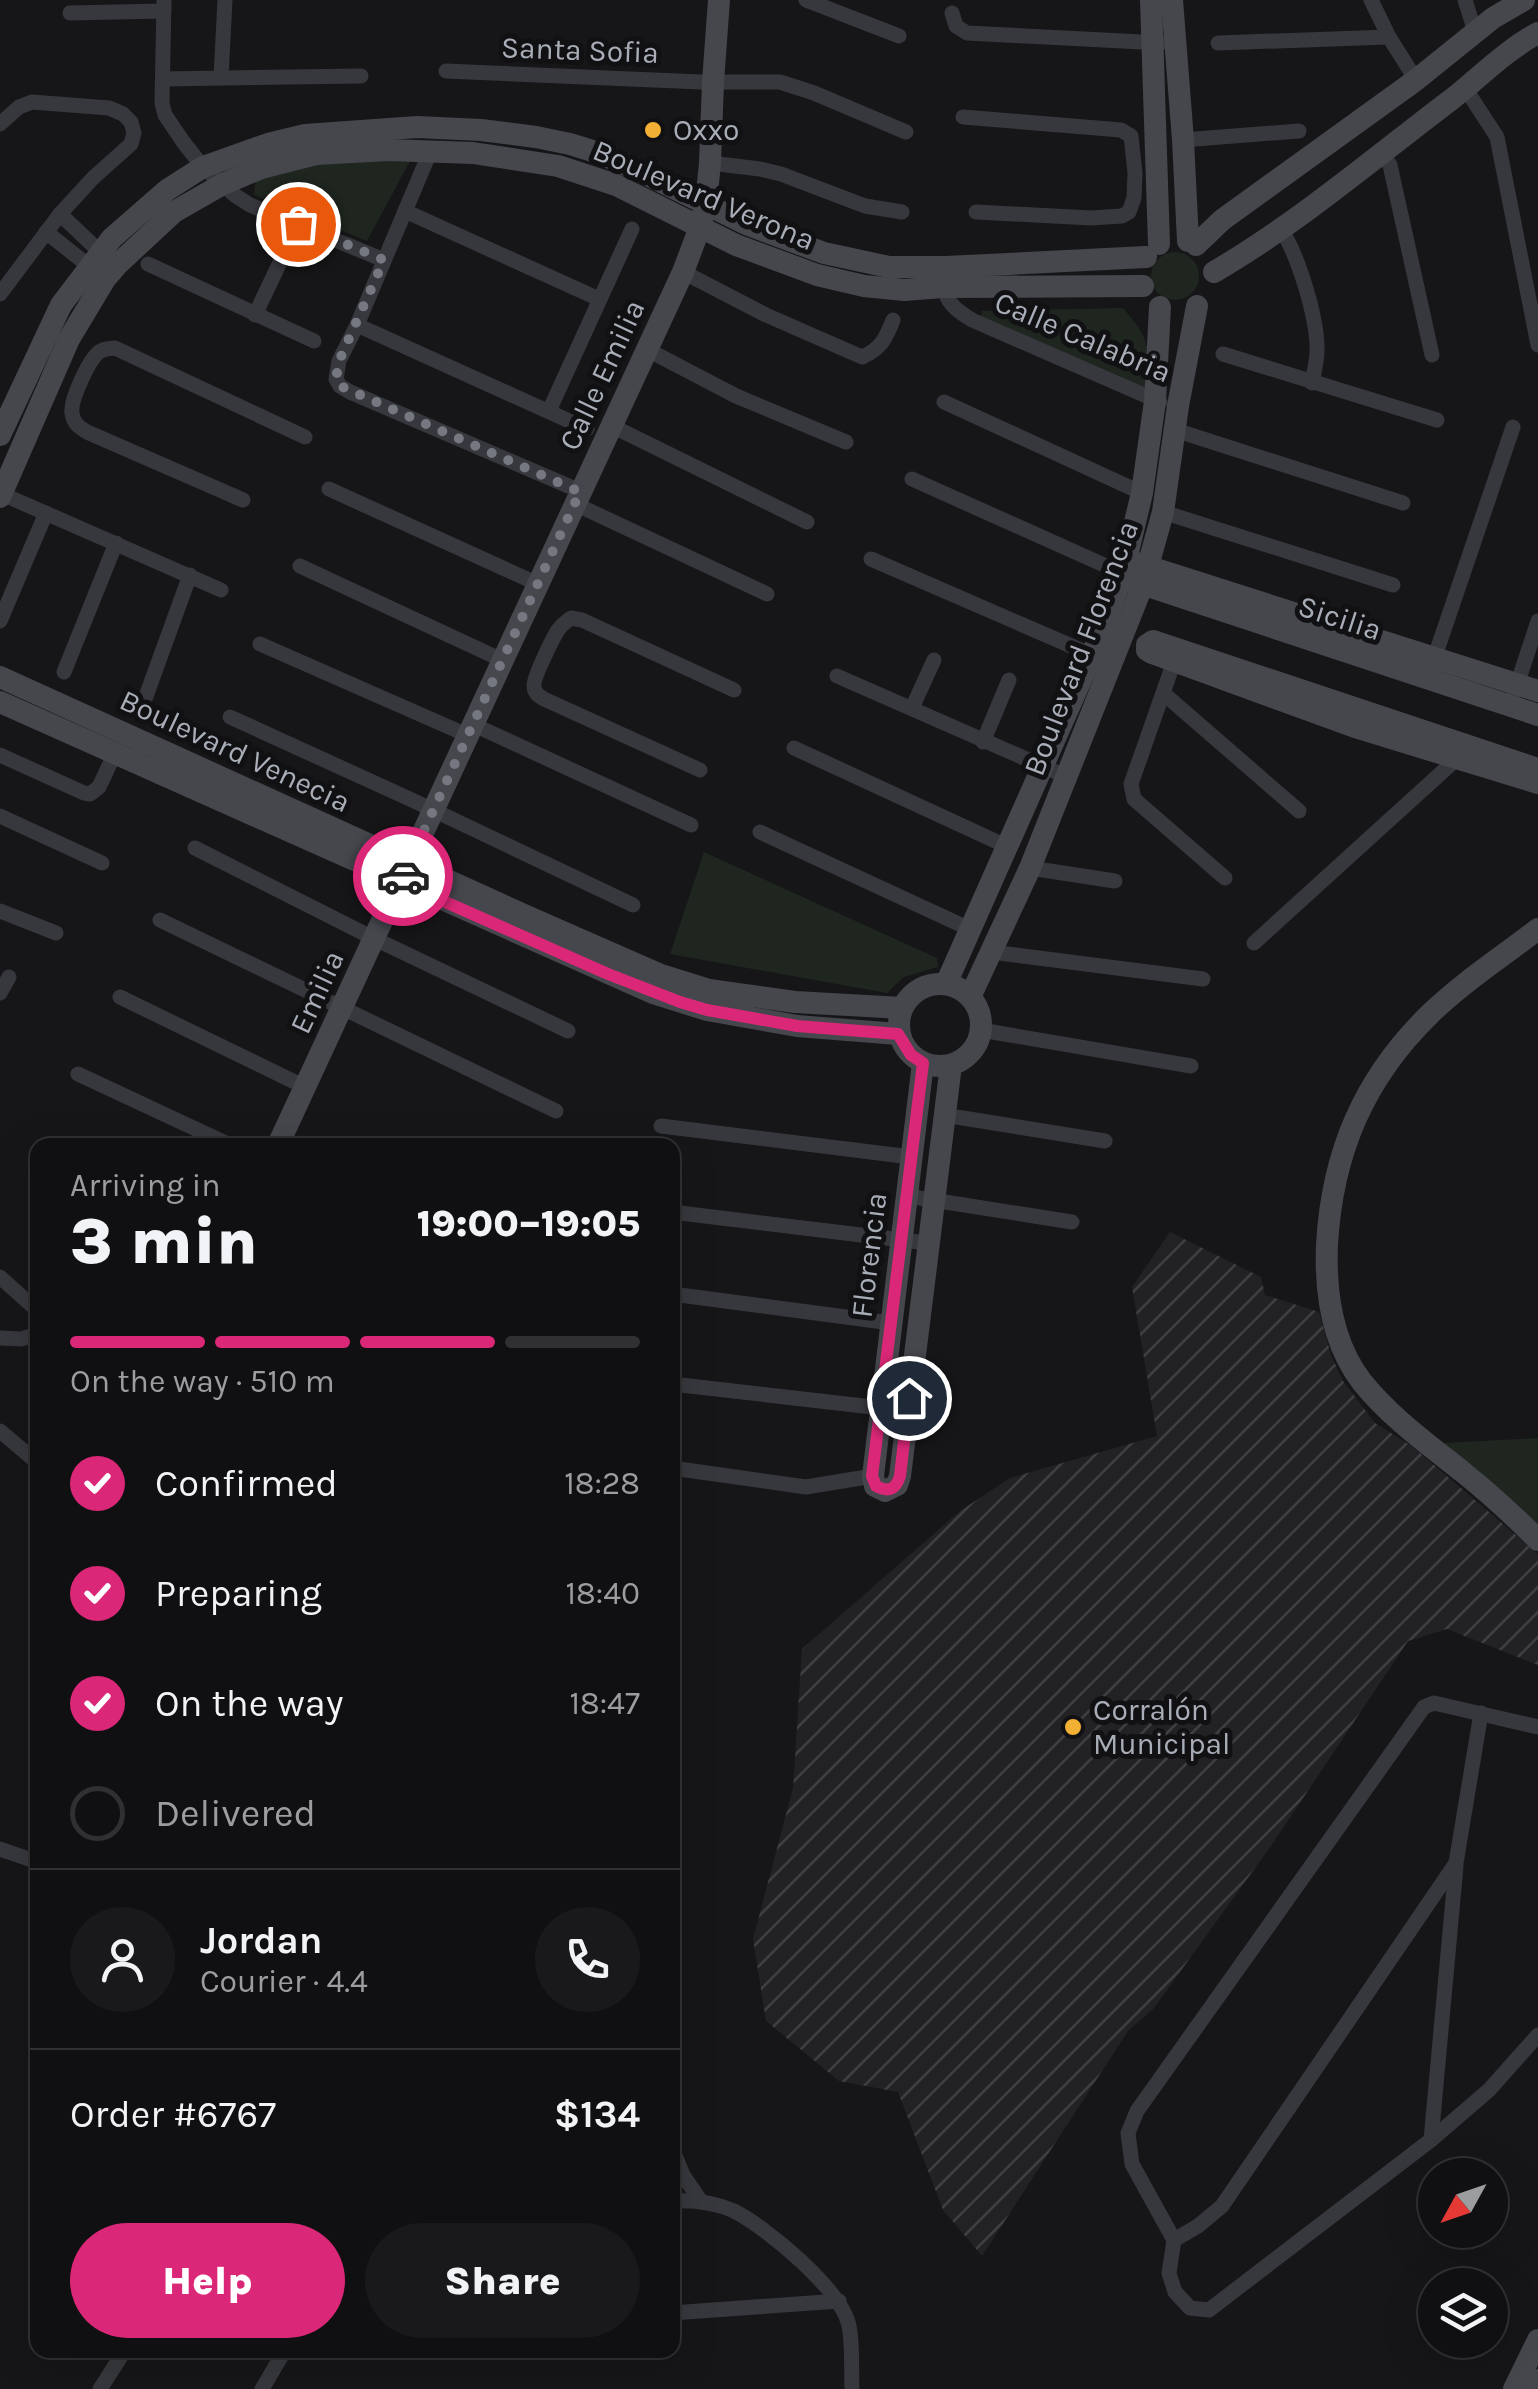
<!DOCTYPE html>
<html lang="en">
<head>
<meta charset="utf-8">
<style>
  :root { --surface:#101012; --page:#19191b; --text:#f1f3f6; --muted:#9c9d9f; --line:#303032; --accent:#db2777 }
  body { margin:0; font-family:Karla,sans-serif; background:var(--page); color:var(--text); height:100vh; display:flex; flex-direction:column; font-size:38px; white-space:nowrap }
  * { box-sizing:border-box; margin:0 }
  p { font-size:32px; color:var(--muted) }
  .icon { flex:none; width:55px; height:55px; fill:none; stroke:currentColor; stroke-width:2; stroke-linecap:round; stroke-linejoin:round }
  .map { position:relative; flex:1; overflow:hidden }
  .sheet { position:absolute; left:30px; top:1138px; width:650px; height:1220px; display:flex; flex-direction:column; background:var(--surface); border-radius:20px; box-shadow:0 10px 40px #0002,0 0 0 2px var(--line) }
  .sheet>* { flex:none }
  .needle { width:65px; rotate:230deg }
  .controls { position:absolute; left:1418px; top:2158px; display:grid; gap:20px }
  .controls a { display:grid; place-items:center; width:90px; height:90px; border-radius:50%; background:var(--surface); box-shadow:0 10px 40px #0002,0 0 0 2px var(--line); font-size:50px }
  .pin { position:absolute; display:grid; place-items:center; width:85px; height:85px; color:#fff; margin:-42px; border:5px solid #fff; border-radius:50%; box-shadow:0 2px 10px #0007 }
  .courier { position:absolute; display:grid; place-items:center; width:100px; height:100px; margin:-50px; border:8px solid #db2777; border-radius:50%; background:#fff; color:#222; box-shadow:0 2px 12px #0007 }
  .head em { font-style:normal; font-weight:800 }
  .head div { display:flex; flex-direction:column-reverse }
  .head { display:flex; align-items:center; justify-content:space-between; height:170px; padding:0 40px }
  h1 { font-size:65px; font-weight:800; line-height:75px }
  .bar { display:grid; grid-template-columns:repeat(4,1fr); gap:15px 10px; align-content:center; height:120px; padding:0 40px }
  .bar i { height:12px; border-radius:8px; background:var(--line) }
  .bar .active { background:var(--accent) }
  .bar p { grid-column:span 4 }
  .line { display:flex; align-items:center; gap:25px; padding:0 40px; border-top:2px solid var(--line) }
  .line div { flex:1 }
  .round { display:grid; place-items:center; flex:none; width:105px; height:105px; border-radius:52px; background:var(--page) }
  ol { padding:0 40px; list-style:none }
  li { display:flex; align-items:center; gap:30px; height:110px }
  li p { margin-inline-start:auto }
  li .icon { padding:10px; border-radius:50%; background:var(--accent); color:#fff; stroke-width:4 }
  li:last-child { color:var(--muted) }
  li i { width:55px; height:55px; border:5px solid var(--line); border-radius:50% }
  .cta { display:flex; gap:20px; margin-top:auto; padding:20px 40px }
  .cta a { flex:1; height:115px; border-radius:60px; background:var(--accent); color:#fff; font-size:40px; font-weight:800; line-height:115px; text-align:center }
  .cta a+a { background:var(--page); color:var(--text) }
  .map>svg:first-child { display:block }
  .industrial { fill:url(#industrial-furrows) }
  .park { fill:#1e261f }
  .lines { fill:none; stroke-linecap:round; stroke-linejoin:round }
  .street { stroke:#37383d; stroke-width:15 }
  .secondary { stroke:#45474d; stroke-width:22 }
  .done { stroke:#757880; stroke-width:10; stroke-dasharray:0 18 }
  .route { stroke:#db2777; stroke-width:12 }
  .poi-dot { fill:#f2b134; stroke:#111113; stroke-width:4 }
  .labels { text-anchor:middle; stroke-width:10; stroke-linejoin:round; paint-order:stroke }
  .street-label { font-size:30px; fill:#a8adb8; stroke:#111113 }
  .poi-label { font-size:30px; fill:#a8adb8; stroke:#111113; text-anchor:start }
</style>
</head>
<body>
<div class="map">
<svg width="1538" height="2389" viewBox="0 0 1538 2389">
  <defs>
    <pattern id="industrial-furrows" width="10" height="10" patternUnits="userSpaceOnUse" patternTransform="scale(2.5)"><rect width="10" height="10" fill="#222225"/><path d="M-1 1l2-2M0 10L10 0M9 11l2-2" fill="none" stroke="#3f3f43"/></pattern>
  </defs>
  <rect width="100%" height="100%" fill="#161618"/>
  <path class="industrial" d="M1170 1232 1261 1277 1265 1295 1319 1312 1331 1355 1343 1381 1375 1423 1413 1447 1538 1554V1665L1447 1629 1408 1641 1273 1843 1154 2008 1128 2031 982 2256 943 2210 898 2092 839 2081 766 2021 753 1939 793 1788 802 1649 960 1511 1010 1478 1157 1436 1132 1287Z"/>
  <g class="park">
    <path d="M311 160 410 161 367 241 254 195 256 177Z"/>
    <circle cx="1175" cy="276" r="24"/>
    <path d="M1123 308C1154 344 1148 347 1145 393L980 323 982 311Z"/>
    <path d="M704 852 937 958 938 967 904 977 887 993 670 954Z"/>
    <path d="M1538 1438V1531L1443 1443Z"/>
  </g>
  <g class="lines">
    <g class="street">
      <path d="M164 0 162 103 165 115 184 143 203 167 236 196 250 205 384 260"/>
      <path d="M806 0 899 36"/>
      <path d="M1371 0 1389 37 1416 80"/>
      <path d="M1465 0 1475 32"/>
      <path d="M70 13 164 11"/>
      <path d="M952 13 956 26 967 33 1161 43"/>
      <path d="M1218 43 1389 37"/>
      <path d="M446 71 701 82H780L814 93 906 132"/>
      <path d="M221 77 225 0"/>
      <path d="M163 79 361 76"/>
      <path d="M1465 88 1497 137 1538 345"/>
      <path d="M963 117 1121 130 1131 136 1135 173 1134 198 1129 212 1122 216 1091 218 976 212"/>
      <path d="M0 124 19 107 32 102 109 108 123 114 131 122 134 133 131 144 93 178 60 214 0 294"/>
      <path d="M1183 140 1299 131"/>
      <path d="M430 152 357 325 339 361 336 379 340 386 350 392 580 491"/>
      <path d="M1381 153 1390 165 1432 355"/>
      <path d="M710 163 760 169 781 174 865 206 902 212"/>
      <path d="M405 211 599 299"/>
      <path d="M60 214 100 252"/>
      <path d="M1281 229C1298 255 1318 319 1317 351 1317 361 1314 372 1312 383"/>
      <path d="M46 232 94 270"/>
      <path d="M148 264 314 341"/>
      <path d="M683 272 766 315 862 357C881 349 886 338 893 320"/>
      <path d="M944 281C943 301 957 311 972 320L1160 402"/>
      <path d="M255 315 298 224"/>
      <path d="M357 325 587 429"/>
      <path d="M648 350 736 396 846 442"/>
      <path d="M1223 354 1437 420"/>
      <path d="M944 402 1142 493"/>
      <path d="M549 411 632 229"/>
      <path d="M612 426 807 522"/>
      <path d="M1175 430 1403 503"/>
      <path d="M912 479 1104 565 1122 577"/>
      <path d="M329 489 538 584"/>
      <path d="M2 494 221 590"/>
      <path d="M243 500 87 432C79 427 73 423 72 413 70 400 89 360 99 352 105 348 109 349 115 348L305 437"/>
      <path d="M575 504 767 594"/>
      <path d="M1163 512 1393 585"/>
      <path d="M871 559 1092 655"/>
      <path d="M300 566 502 660"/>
      <path d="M0 621 46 513"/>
      <path d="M260 644 467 735"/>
      <path d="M1177 653 1131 784 1134 799 1225 878"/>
      <path d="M1432 665 1513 427"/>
      <path d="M64 672 116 543"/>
      <path d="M837 676 1065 776"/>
      <path d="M1163 693 1299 811"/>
      <path d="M1514 694 1538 621"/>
      <path d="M145 699 190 575"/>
      <path d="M912 708 934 660"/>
      <path d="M230 717 412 800 633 905"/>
      <path d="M472 724 691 825"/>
      <path d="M983 742 1009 680"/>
      <path d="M794 748 1006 846"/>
      <path d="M0 755 84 793 90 794 99 787 115 753"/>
      <path d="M700 770 544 699C539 696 534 693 534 686 533 678 553 638 558 630 563 623 565 623 571 618L582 620 734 690"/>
      <path d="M0 816 102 863"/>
      <path d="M760 832 972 930"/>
      <path d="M195 848 375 939 568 1031"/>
      <path d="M1030 868 1115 881"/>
      <path d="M0 911 56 933"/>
      <path d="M160 920 556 1111"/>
      <path d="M1254 943 1462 754"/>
      <path d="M992 952 1203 979"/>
      <path d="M0 993 9 977"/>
      <path d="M120 997 305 1087"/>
      <path d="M981 1030 1191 1066"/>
      <path d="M78 1074 230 1145"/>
      <path d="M944 1115 1105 1141"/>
      <path d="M661 1126 911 1157"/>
      <path d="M907 1196 1072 1222"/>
      <path d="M672 1212 927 1243"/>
      <path d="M0 1277 38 1311"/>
      <path d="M672 1294 891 1323"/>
      <path d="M0 1338 21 1339 38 1334"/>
      <path d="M672 1384 881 1408"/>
      <path d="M0 1431 38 1463"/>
      <path d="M672 1468 806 1487 873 1476"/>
      <path d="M1538 1727 1434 1703 1424 1707 1137 2111 1128 2133 1132 2164 1174 2240 1169 2273 1175 2292 1190 2308 1209 2310 1431 2140 1489 2090 1538 2035"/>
      <path d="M0 1849 29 1859H38"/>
      <path d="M1431 2140 1456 1866"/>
      <path d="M672 2148 683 2175 700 2200"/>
      <path d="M672 2201C694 2200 714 2202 734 2211 766 2227 842 2290 849 2326 853 2346 851 2369 852 2389"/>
      <path d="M1174 2240 1198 2226 1222 2206 1456 1863 1481 1713"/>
      <path d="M672 2313 839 2301"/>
      <path d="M100 2389 125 2350"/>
      <path d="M262 2389 285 2350"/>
    </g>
    <g class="secondary">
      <path d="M1151 0 1159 244"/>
      <path d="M1172 0 1183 140 1188 241"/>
      <path d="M1196 245 1222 220 1416 80 1493 18 1524 0"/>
      <path d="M1214 272C1298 223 1374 158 1452 99 1480 77 1506 50 1538 33"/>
      <path d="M0 435 61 305 112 238 167 190 203 167 268 144 305 135 417 127 481 130 536 137 570 144 599 153 637 170 746 224 824 253 889 267H946L1146 257"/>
      <path d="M0 497 69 339 105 279 117 265 174 212 223 184 261 168 316 154 388 150 473 153 558 166 616 185 736 245 817 275 864 286 904 290 943 287 1143 286"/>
      <path d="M1137 563 1538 691"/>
      <path d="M1130 580 1538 715"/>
      <path d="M0 677 524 915 661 975 709 990 795 1002 902 1008"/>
      <path d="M0 702 653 993 707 1010 797 1026 898 1034"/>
      <path d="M1538 769 1153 641 1147 645V650L1152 653 1355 727 1538 783"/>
      <path d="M1538 929C1502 957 1463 982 1430 1014 1364 1078 1332 1153 1327 1245 1325 1293 1332 1343 1362 1382 1391 1418 1429 1445 1464 1473 1490 1494 1515 1517 1538 1540"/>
      <path d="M946 984 1092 655 1122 577 1142 493 1155 401 1160 307"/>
      <circle cx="940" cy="1025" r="41"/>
      <path d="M970 997 1030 868 1143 584 1163 512 1178 406 1197 306"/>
      <path d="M923 1063 873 1476 875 1486 885 1491 897 1485 900 1476 951 1065"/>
      <path d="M278 1145 683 272 700 227 706 203 710 163 713 82 719 0"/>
      <path d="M1514 2389 1538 2340"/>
      <path d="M1534 2389 1538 2380"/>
    </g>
  </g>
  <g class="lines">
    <path class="done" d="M298 224 384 260 339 361 336 379 340 386 580 492 403 876"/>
    <path class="route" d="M403 876 400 882 608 974 680 1002 707 1010 797 1026 898 1034 911 1055 923 1063 872 1476 876 1486C889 1493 896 1489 900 1476L909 1398"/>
  </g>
  <g class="poi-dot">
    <circle cx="653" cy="130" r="10"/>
    <circle cx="1073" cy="1727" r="10"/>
  </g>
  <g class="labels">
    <g class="street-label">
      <text transform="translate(580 50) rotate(2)" y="10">Santa Sofia</text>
      <text transform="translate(704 195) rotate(23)" y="10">Boulevard Verona</text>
      <text transform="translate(1083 337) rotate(23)" y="10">Calle Calabria</text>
      <text transform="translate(602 375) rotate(-65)" y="10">Calle Emilia</text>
      <text transform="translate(1340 618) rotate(18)" y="10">Sicilia</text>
      <text transform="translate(1081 648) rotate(-69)" y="10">Boulevard Florencia</text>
      <text transform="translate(235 751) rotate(25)" y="10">Boulevard Venecia</text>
      <text transform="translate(317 992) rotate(-65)" y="10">Emilia</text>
      <text transform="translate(869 1255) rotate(-83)" y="10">Florencia</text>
    </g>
    <g class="poi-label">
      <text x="673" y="140">Oxxo</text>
      <text x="1093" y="1720">Corralón<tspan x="1093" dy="34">Municipal</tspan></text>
    </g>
  </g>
</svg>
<div class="controls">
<a><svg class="needle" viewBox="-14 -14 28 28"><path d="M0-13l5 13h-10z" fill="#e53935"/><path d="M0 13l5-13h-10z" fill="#9c9d9f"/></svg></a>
<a><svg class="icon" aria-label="layers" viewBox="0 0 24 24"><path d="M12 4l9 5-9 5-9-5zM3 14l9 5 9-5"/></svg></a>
</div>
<div class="pin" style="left:298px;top:224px;background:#ea580c"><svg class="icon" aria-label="bag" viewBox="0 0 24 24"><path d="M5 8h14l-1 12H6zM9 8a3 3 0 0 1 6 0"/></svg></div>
<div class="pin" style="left:909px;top:1398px;background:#1f2937"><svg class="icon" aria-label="home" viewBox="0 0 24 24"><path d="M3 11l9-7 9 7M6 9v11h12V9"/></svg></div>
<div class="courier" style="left:403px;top:876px"><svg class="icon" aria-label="car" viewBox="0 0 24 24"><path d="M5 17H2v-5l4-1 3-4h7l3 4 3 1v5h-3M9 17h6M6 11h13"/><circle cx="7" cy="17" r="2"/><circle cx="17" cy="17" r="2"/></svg></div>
<section class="sheet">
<div class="head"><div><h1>3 min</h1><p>Arriving in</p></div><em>19:00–19:05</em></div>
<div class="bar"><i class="active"></i><i class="active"></i><i class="active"></i><i></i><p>On the way · 510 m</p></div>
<ol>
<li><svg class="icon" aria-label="check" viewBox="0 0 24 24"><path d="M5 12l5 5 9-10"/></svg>Confirmed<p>18:28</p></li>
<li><svg class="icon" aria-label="check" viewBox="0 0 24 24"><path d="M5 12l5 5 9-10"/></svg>Preparing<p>18:40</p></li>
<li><svg class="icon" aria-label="check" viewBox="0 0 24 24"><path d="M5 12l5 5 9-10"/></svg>On the way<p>18:47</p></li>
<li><i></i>Delivered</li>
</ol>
<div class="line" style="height:180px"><a class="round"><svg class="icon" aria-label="person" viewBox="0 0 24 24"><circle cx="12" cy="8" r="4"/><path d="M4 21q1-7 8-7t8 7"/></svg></a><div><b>Jordan</b><p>Courier · 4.4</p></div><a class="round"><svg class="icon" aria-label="phone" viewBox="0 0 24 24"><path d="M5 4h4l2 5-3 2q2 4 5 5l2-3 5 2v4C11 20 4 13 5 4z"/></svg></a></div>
<div class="line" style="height:130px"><div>Order #6767</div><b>$134</b></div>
<div class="cta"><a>Help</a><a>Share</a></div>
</section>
</div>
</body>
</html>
